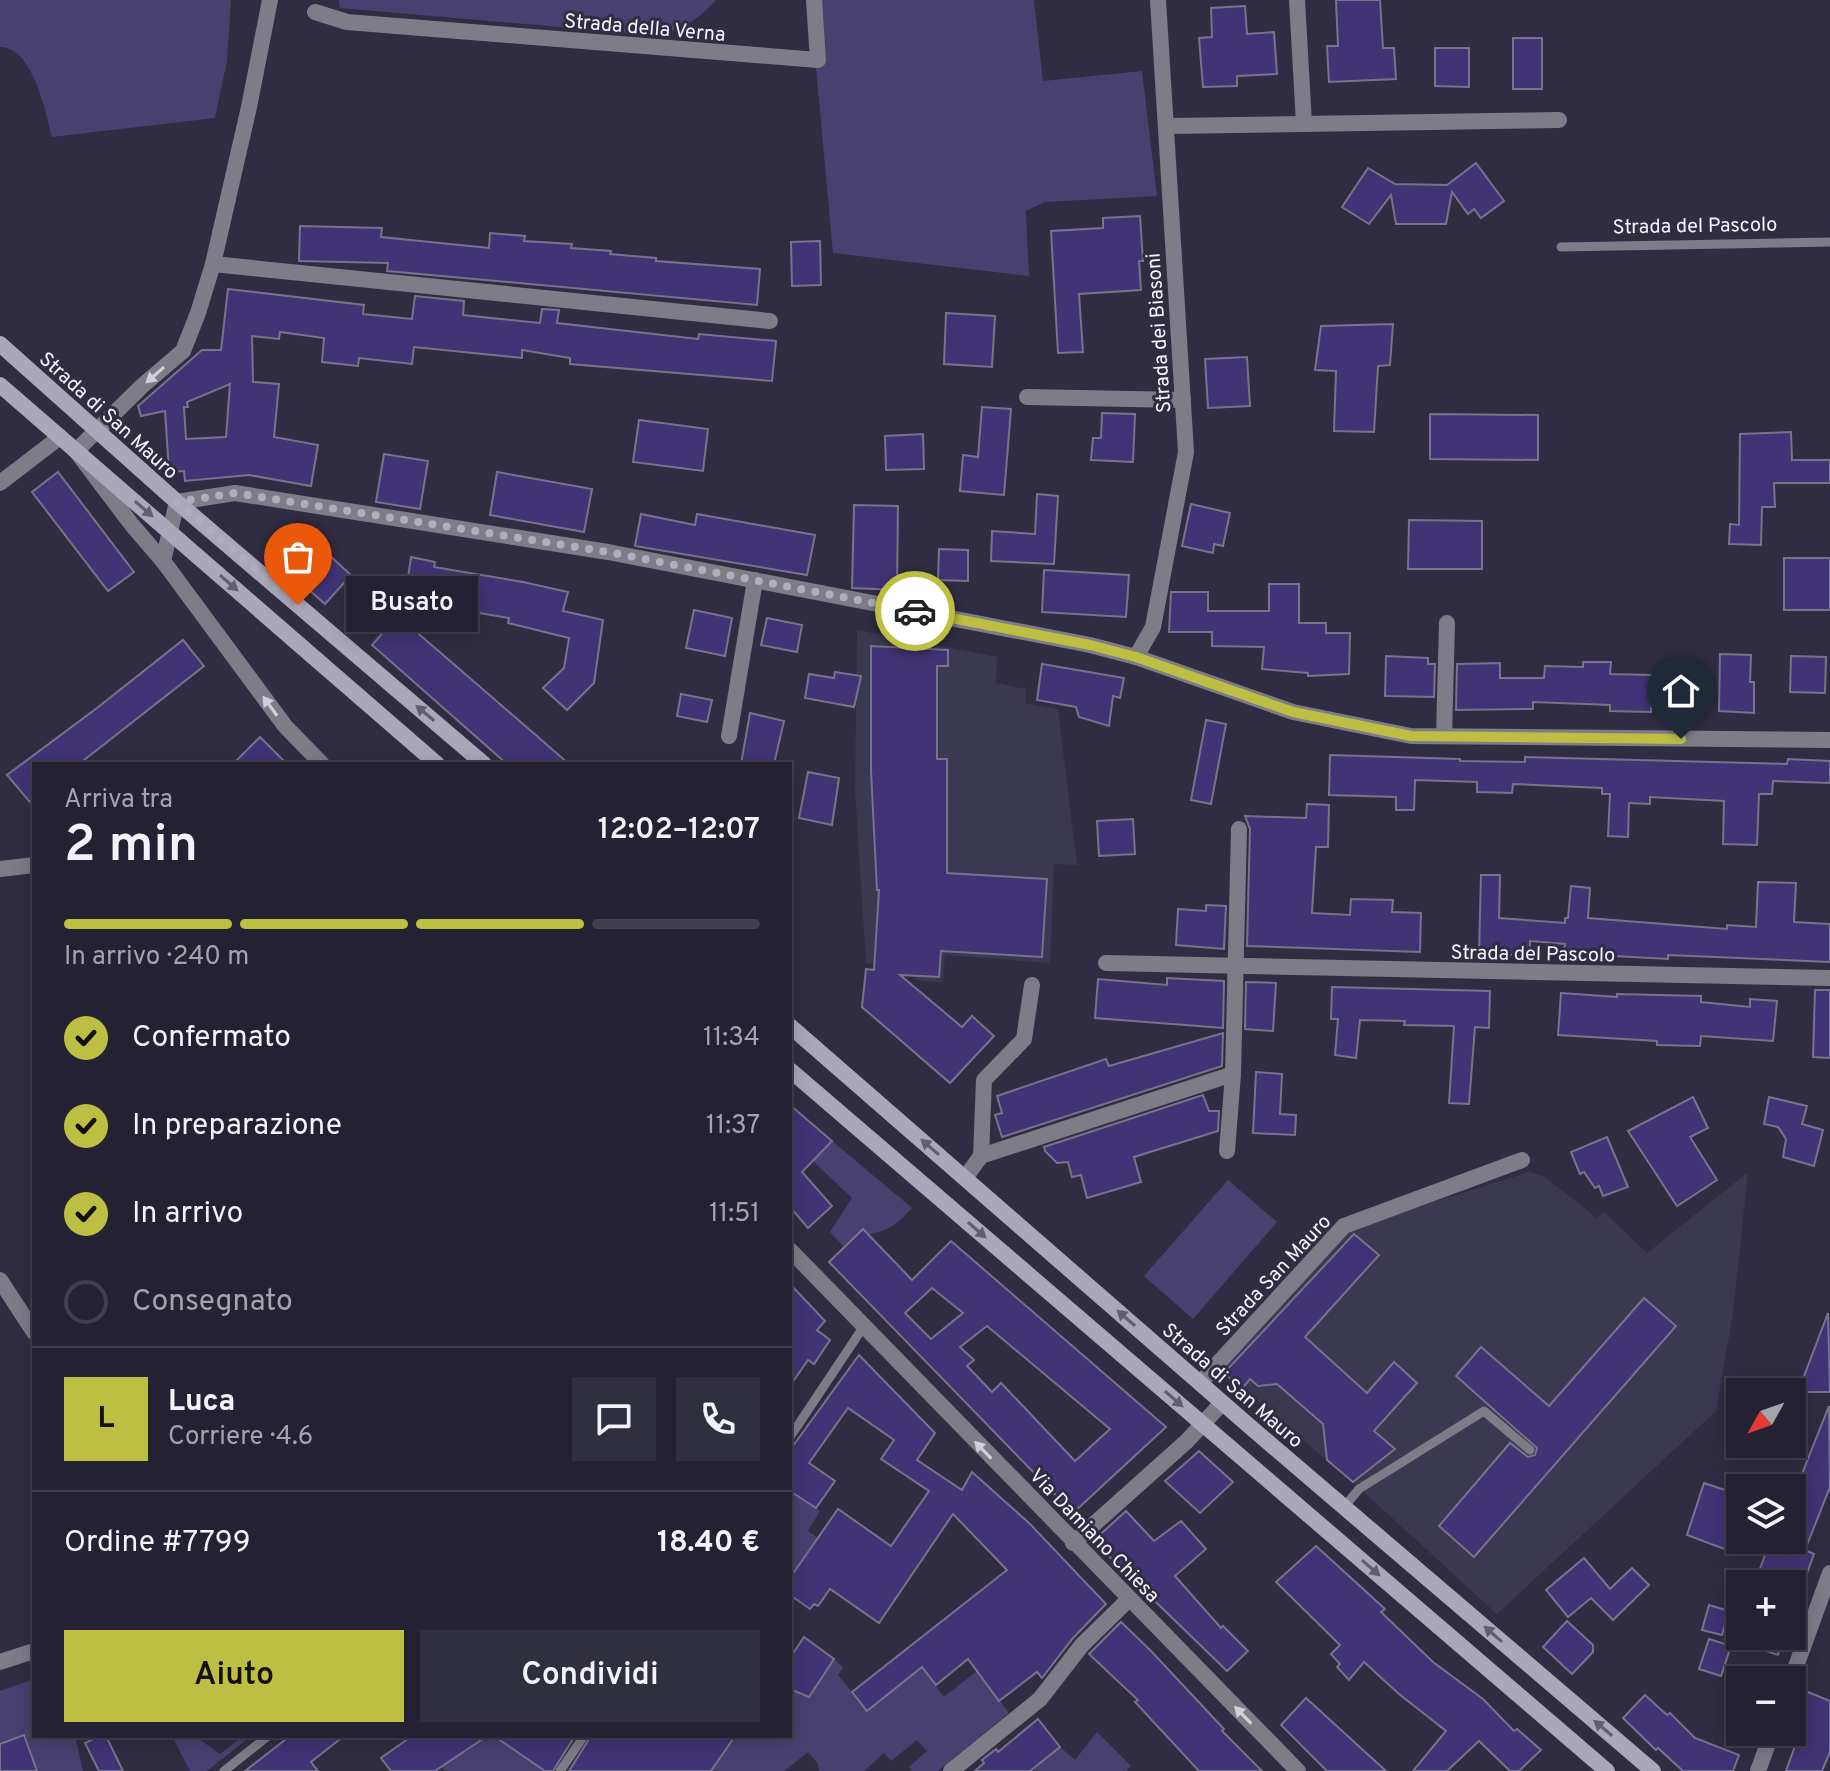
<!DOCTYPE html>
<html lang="it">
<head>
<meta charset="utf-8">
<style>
  :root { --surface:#242232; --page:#302f3e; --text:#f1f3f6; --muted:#a3a4ac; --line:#413f4d; --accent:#bdbf43 }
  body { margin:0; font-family:Overpass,sans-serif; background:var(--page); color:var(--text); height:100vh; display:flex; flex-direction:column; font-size:30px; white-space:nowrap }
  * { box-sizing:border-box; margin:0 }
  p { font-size:26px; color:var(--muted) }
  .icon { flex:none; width:44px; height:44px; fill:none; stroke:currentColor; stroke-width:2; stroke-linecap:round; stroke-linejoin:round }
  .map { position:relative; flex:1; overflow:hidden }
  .side { position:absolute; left:32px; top:762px; width:760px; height:976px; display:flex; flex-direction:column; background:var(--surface); border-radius:0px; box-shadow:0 4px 20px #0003,0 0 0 2px var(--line) }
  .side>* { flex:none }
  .needle { width:52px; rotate:230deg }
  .buttons { position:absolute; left:1726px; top:1378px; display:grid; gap:16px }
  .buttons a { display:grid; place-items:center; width:80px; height:80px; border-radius:0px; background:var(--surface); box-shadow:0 4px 20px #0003,0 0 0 2px var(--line); font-size:40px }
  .pin { position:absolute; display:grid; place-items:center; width:68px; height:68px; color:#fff; margin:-82px -34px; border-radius:50% 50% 50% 0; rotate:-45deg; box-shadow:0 0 8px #0007 }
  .pin .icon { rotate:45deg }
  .courier { position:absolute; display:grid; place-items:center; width:80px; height:80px; margin:-40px; border:6px solid #bdbf43; border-radius:50%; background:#fff; color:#222; box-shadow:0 2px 10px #0007 }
  .bubble { position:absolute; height:56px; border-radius:0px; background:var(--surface); box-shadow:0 4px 20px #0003,0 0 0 2px var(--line); font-size:26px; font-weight:600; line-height:56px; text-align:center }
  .summary em { font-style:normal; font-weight:600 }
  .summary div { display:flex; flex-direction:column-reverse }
  .summary { display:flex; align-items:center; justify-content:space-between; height:136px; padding:0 32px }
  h1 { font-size:52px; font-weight:600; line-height:60px }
  .bar { display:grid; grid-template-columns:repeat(4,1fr); gap:12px 8px; align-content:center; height:96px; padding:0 32px }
  .bar i { height:10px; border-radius:6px; background:var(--line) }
  .bar .current { background:var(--accent) }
  .bar p { grid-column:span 4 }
  .line { display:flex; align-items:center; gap:20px; padding:0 32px; border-top:2px solid var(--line) }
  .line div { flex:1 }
  .round { display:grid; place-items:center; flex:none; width:84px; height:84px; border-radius:0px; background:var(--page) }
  ol { padding:0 32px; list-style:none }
  li { display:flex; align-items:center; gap:24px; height:88px }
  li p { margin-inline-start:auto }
  li .icon { padding:8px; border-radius:50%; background:var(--accent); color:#111; stroke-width:4 }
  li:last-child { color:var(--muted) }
  li i { width:44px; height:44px; border:4px solid var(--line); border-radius:50% }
  .primary-button { display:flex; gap:16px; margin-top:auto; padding:16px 32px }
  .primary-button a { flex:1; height:92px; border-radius:0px; background:var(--accent); color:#111; font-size:32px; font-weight:600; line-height:92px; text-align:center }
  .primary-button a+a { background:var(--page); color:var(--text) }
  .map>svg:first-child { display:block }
  .built { fill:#3b3852 }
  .green { fill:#48406f }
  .building { fill:#423376; stroke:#76748b; stroke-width:2; fill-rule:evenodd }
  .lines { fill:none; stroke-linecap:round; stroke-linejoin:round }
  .service { stroke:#7d7c87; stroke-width:9 }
  .minor { stroke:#7d7c87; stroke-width:16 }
  .secondary { stroke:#a9a7b8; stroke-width:16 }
  .oneway { fill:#d0cfda }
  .oneway2 { fill:#605e71 }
  .done { stroke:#afaebc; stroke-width:8; stroke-dasharray:0 14.4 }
  .route { stroke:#bdbf43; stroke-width:10 }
  .labels { text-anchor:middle; stroke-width:6; stroke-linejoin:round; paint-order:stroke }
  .street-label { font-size:20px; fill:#f4f3fe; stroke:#302d42 }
</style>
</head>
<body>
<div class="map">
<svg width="1830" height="1771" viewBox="0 0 1830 1771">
  <rect width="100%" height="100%" fill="#302d42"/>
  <g class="built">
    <path d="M857 630 997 657 996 683 1026 689 1025 703 1058 709 1077 865 1054 864 1050 963 945 955 943 982 920 981 891 967 866 963 855 791Z"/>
    <path d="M1529 1172 1543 1176 1597 1218 1604 1212 1647 1253 1748 1172 1733 1313 1716 1411 1497 1614 1353 1482 1220 1370 1347 1229Z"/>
  </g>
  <g class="green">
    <path d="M0 0H231L227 61 215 118 52 137C46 112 32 46 0 47Z"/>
    <path d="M339 0H716C694 23 683 30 651 35L340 8Z"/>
    <path d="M815 0H1034L1043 81 1142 71 1157 196 1045 202 1026 211 1029 276 833 253 816 68Z"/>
    <path d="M832 1141 912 1208C899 1223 888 1231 868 1235L863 1229 844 1247 830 1232 852 1198 813 1161Z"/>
    <path d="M1228 1180 1277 1222 1193 1319 1144 1276Z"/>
    <path d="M790 1490 820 1511 808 1531 818 1538 790 1578Z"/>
    <path d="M834 1659 843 1667 838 1675 867 1710 922 1667 944 1697 977 1671 1009 1713 938 1771H912L909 1767 927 1751 917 1740 891 1761 884 1753 864 1771H819L818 1764 808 1752 784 1771H711L736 1736H790V1689L809 1697Z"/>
    <path d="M34 1679V1736H75L83 1771H37L24 1736 0 1744V1691Z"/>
    <path d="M1097 1732 1131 1766 1126 1771H1035L1033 1769 1060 1747 1075 1760Z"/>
    <path d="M172 1736H195L220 1754 243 1736H251L207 1771H190Z"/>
    <path d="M487 1736H493L545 1771H446L441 1767Z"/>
  </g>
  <g class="building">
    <path d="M1336 0H1380L1383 48H1394L1396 79 1329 82 1327 46H1338Z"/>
    <path d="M1245 6 1247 34 1274 32 1277 74 1237 76V86L1203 87 1199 38 1212 37 1211 8Z"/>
    <rect x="1513" y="38" width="29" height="51"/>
    <path d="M1435 48H1469V87L1435 86Z"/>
    <path d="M1476 163 1504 201 1481 218 1474 209 1468 214 1452 192 1446 224H1396L1391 195 1369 224 1342 207 1368 168 1395 184 1447 185Z"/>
    <path d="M1140 216 1143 261H1139L1141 290 1079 294 1083 352 1058 353 1051 231 1103 228V218Z"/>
    <path d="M300 226 382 228 381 237 489 248 490 233 525 236 524 241 572 244 571 248 611 251 610 254 656 258V261L760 269 757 305 387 271 388 263 299 261Z"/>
    <path d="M820 241 821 285 792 286 791 242Z"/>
    <path d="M228 289 364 305 363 314 412 319 415 296 464 301 463 315 540 323 542 309 559 310 557 323 698 339 699 334 776 341 772 381 570 364V358L522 350V358L414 347 412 364 359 358 358 366 322 362 324 338 280 332 279 339 252 336 253 382 279 384 274 437 318 445 311 486 249 475 185 481 184 471 169 472 165 411 141 416 138 406 202 350H221ZM230 384 226 437 186 439 184 407H188L187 402Z"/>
    <path d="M946 313 995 316 992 367 944 364Z"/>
    <path d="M1393 324 1390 365 1378 366 1374 432 1334 431 1336 371 1315 370 1321 326Z"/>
    <path d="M1247 357 1250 406 1208 408 1205 359Z"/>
    <path d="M982 407 1011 409 1004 495 960 491 963 455 978 457Z"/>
    <path d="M1102 413 1135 414 1133 462 1091 460 1093 438H1101Z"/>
    <path d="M1430 414 1538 415V460L1430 459Z"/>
    <path d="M639 420 708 429 703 471 633 462Z"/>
    <path d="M1791 432 1792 460H1830V483H1774L1775 507H1762L1761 545 1729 544 1730 524 1739 525 1740 434Z"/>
    <path d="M923 434 924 469 886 470 885 436Z"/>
    <path d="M384 454 428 461 420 509 376 502Z"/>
    <path d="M58 472 134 572 108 591 32 492Z"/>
    <path d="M497 472 592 489 584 532 490 515Z"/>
    <path d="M1037 494 1058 496 1054 564 991 561 992 531 1035 534Z"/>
    <path d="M1191 504 1230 513 1223 546 1214 544 1213 553 1182 546Z"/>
    <path d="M854 505 898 506 897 590 852 588Z"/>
    <path d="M641 514 695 525 697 514 815 535 807 575 635 546Z"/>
    <path d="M1409 520 1482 521V569H1408Z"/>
    <path d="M315 542 351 575 325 604 289 572Z"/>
    <path d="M939 549 968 550V581L938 580Z"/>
    <path d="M411 557 435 562 434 567 523 582 568 592 563 611 603 620 594 683 567 710 543 688 564 668 569 638 508 623 509 618 449 608 447 616 405 598Z"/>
    <rect x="1784" y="558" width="46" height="52"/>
    <path d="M1044 570 1129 575 1126 617 1042 612Z"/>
    <path d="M1269 584H1299V623H1326V633H1350L1349 674 1308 676V673L1262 669 1264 647 1212 646V632H1169L1171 592H1208V611H1269Z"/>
    <path d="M694 610 732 618 725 656 686 648Z"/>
    <path d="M398 616 530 730 569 764H507L372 645Z"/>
    <path d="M767 618 802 625 797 652 761 645Z"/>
    <path d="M183 640 204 666 79 764H34V807L7 775 97 708Z"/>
    <path d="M871 646 948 650V666H937V759H947V873L1047 879 1042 957 941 951 939 977 900 975 962 1027 972 1016 994 1036 950 1083 862 1007 866 969 874 970 879 890H877L871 771Z"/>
    <path d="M1720 654 1751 655 1750 682H1754V713L1719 711Z"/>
    <path d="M1386 656 1428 658V664H1435L1434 697 1385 696Z"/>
    <path d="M1791 656 1826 657 1825 693 1790 692Z"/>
    <path d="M1583 662H1611L1610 674 1652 675 1651 712 1610 711V705L1533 702V709L1456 710 1457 664 1500 663V678H1544L1545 666 1583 667Z"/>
    <path d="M1042 664 1124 678 1120 698 1113 696 1109 726 1079 717 1076 707 1037 700Z"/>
    <path d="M835 672 861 676 854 707 805 698 809 674 834 678Z"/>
    <path d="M681 694 712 700 707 722 677 716Z"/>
    <path d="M750 713 784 721 774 764H741Z"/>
    <path d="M1206 720 1226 724 1211 804 1191 800Z"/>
    <path d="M260 737 287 764H233Z"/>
    <path d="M1330 755 1460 759V761L1525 762V757L1787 764 1788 759 1830 761V783L1773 781 1772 794H1759L1757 845 1723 844 1724 801 1650 797V804L1629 803 1628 837 1608 836 1610 794H1602V788L1513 784 1512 793 1477 792V782L1415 780 1414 810H1396V797L1329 795Z"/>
    <path d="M808 772 839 778 832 825 799 818Z"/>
    <path d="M1307 804 1329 805 1328 847H1316L1312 913 1350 915 1351 899 1393 900 1392 912 1421 913 1420 952 1247 946 1250 829 1245 816 1306 818Z"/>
    <path d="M1133 819 1135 854 1099 856 1097 821Z"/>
    <path d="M1481 875H1500L1499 918 1565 923V918H1568L1571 886 1590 888 1588 918 1727 929V925L1756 927 1758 882 1796 883 1794 922 1830 924V962L1668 955V959L1596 955 1595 957 1564 954 1565 944 1530 941V955L1479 954Z"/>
    <path d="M1206 905 1226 906 1224 949 1176 945 1178 909 1206 911Z"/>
    <path d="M1167 978 1224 981 1223 1028 1095 1018 1098 979 1167 985Z"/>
    <path d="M1246 982 1276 983 1273 1031 1245 1029Z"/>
    <path d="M1332 987 1490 991 1489 1028 1475 1027 1469 1104 1449 1103 1454 1026 1404 1025 1405 1021 1360 1020 1356 1058 1335 1055 1338 1019H1331Z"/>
    <path d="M1815 990H1830V1058L1813 1057Z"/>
    <path d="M1561 993 1617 997V994L1701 996V1002L1750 1007V999L1777 1001 1773 1041 1701 1036 1700 1046 1657 1045V1041L1558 1035Z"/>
    <path d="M1223 1033 1222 1066 1002 1137 995 1115 1002 1113 997 1096 1106 1059 1109 1066Z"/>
    <path d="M1256 1072 1282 1074 1280 1114 1296 1115 1295 1135 1253 1133Z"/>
    <path d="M1203 1095 1209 1111H1219L1218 1131 1134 1157 1141 1182 1087 1198 1081 1175 1072 1177 1068 1162 1057 1163 1045 1151 1044 1147Z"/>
    <path d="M1693 1097 1708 1128 1690 1137 1717 1180 1677 1206 1628 1131Z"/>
    <path d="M1769 1097 1807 1106 1802 1124 1823 1130 1814 1166 1783 1157 1786 1139 1778 1127 1764 1124Z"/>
    <path d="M790 1105 832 1141 802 1172 832 1206 808 1228 790 1207Z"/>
    <path d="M1607 1137 1628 1187 1603 1196 1599 1186 1595 1188 1584 1172 1580 1174 1571 1152Z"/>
    <path d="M863 1229 912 1280 951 1241 1166 1427 1073 1513 829 1262ZM932 1288 963 1313 931 1339 905 1313ZM987 1326 1110 1429 1075 1461 1001 1383 992 1392 967 1366 974 1360 960 1347Z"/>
    <path d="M1354 1234 1379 1255 1305 1337 1367 1393 1394 1362 1417 1383 1374 1431 1395 1449 1353 1482 1327 1460 1323 1424 1277 1384 1258 1386 1250 1379 1242 1389 1224 1373Z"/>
    <path d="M790 1284 825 1321 817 1330 830 1340 814 1364 808 1360 790 1386Z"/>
    <path d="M1644 1298 1676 1326 1474 1557 1439 1526 1510 1443 1528 1457 1535 1455 1537 1448 1456 1376 1481 1347 1549 1406Z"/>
    <path d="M1828 1313 1830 1392H1798Z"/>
    <path d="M859 1355 935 1433 917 1460 962 1490 972 1472 1029 1523 1106 1604 1073 1638 1042 1678 1037 1672 999 1701 968 1659 936 1685 922 1667 867 1711 852 1692 1007 1570 953 1514 879 1623 830 1589 818 1606 814 1604 810 1609 790 1595V1578L838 1509 891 1546 929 1491 881 1459 894 1440 848 1408 809 1463 835 1481 816 1508 790 1491V1450Z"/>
    <path d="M1829 1406 1830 1487 1805 1550 1814 1554 1803 1584H1754L1771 1540H1792V1499Z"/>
    <path d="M1199 1451 1233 1482 1200 1513 1165 1481Z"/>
    <path d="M1704 1483 1740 1495 1732 1522 1737 1524 1727 1550 1687 1535Z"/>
    <path d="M1126 1511 1154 1541 1181 1521 1206 1549 1175 1576 1221 1628 1223 1626 1248 1651 1227 1671 1093 1541Z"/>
    <path d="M1316 1546 1385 1609 1381 1612 1433 1662 1483 1699 1514 1731 1517 1729 1541 1750 1519 1771H1510L1479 1741 1447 1771H1413L1446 1731 1399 1694 1364 1662 1349 1680 1337 1667 1340 1664 1331 1654 1340 1645 1276 1582Z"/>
    <path d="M1584 1558 1610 1589 1632 1568 1649 1585 1613 1620 1591 1598 1568 1617 1546 1590Z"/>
    <path d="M1709 1605 1729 1611 1722 1635 1702 1630Z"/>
    <path d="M1567 1621 1593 1645V1652L1572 1674 1543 1647Z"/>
    <path d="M1121 1622 1151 1651 1224 1729 1222 1731 1262 1771H1199L1135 1702 1138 1700 1089 1654Z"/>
    <path d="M1730 1636H1784L1778 1655 1730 1639Z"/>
    <path d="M804 1637 834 1659 809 1697 790 1689V1658Z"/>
    <path d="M1709 1639 1731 1646 1721 1676 1699 1669Z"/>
    <path d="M1808 1692 1830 1701V1752L1822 1771H1786L1796 1743 1790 1740Z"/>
    <path d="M1645 1695 1667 1715 1670 1713 1695 1738 1739 1755 1733 1771H1683L1658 1748 1656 1750 1623 1718Z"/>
    <path d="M1306 1698 1386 1771H1327L1281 1725Z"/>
    <path d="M1038 1719 1060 1747 1030 1771H975L984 1763 982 1760 996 1749 998 1752Z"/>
    <path d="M24 1735 37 1771H0V1744Z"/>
    <path d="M100 1736H106L123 1771H99L85 1743Z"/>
    <path d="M290 1736H344L311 1762 318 1771H245Z"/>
    <path d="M412 1736H487L435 1771H391L381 1758Z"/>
    <path d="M494 1736H575L553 1771H545Z"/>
    <path d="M591 1736H735L711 1771H569Z"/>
  </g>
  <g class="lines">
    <g class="service">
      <path d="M1561 247 1830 242"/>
      <path d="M790 1437 864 1326"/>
      <path d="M1344 1507 1359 1489 1484 1411 1530 1450"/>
      <path d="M224 1771 268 1736"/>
      <path d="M560 1771 584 1736"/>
    </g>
    <g class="minor">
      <path d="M1297 0 1304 124"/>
      <path d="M315 12 347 22 818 60 814 0"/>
      <path d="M1166 126 1559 120"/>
      <path d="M213 264 770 321"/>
      <path d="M1027 397 1183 400"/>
      <path d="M0 483 60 437"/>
      <path d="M163 561 132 525 76 451 142 386 183 351 198 313 213 264 249 107 270 0"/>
      <path d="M1136 657 1153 627 1186 452 1158 0"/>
      <path d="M729 736 755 580"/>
      <path d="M1444 736 1447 623"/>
      <path d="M322 764 285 726 163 561 177 502 235 493 608 552 1090 645 1136 657 1293 712 1411 736 1830 740"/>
      <path d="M0 869 34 865"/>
      <path d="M1106 963 1830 978"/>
      <path d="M1227 1151 1233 1074 1239 829"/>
      <path d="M981 1156 1233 1074"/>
      <path d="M965 1178 981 1156 984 1080 1024 1039 1032 985"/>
      <path d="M790 1250 1298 1771"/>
      <path d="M0 1280 34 1332"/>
      <path d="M1200 1383 1344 1226 1522 1160"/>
      <path d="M1073 1543 1187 1441 1222 1403"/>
      <path d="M0 1662 34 1651"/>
      <path d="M1791 1680 1830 1573"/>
      <path d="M951 1771 1040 1699 1082 1645 1129 1599"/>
      <path d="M1758 1771 1772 1732"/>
    </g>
    <g class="secondary">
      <path d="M0 344 177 502 484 764"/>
      <path d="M0 385 437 764"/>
      <path d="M790 1026 1255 1431 1653 1771"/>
      <path d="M790 1070 1607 1771"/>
    </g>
  </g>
  <defs><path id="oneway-solid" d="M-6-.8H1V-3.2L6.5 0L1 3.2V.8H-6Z" transform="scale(2)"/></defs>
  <g class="oneway">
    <use href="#oneway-solid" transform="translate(155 375) rotate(139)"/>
    <use href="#oneway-solid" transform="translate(270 706) rotate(-126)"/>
    <use href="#oneway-solid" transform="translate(983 1450) rotate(-134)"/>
    <use href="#oneway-solid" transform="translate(1243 1715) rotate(-134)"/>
  </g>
  <g class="oneway2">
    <use href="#oneway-solid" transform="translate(144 509) rotate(41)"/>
    <use href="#oneway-solid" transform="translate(229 583) rotate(41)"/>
    <use href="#oneway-solid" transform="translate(425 713) rotate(-140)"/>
    <use href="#oneway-solid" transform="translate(930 1147) rotate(-139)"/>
    <use href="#oneway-solid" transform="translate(977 1230) rotate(41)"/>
    <use href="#oneway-solid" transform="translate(1126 1318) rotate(-139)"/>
    <use href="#oneway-solid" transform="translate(1174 1399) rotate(41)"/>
    <use href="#oneway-solid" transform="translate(1371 1568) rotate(41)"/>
    <use href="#oneway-solid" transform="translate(1493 1634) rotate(-139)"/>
    <use href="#oneway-solid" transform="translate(1603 1728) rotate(-140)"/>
  </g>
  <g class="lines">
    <path class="done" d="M298 605 177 502 235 493 608 552 915 611"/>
    <path class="route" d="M915 611 1090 645 1136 657 1293 712 1411 736 1681 739"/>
  </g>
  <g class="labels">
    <g class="street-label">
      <text transform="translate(645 27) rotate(5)" y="7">Strada della Verna</text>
      <text transform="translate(1695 225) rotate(-1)" y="7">Strada del Pascolo</text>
      <text transform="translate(1158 333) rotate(-94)" y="7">Strada dei Biasoni</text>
      <text transform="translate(109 415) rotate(42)" y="7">Strada di San Mauro</text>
      <text transform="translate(1533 953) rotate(1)" y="7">Strada del Pascolo</text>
      <text transform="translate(1273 1275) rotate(-47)" y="7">Strada San Mauro</text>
      <text transform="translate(1233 1385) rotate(41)" y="7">Strada di San Mauro</text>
      <text transform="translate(1095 1535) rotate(46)" y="7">Via Damiano Chiesa</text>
    </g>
  </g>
</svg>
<div class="buttons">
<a><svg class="needle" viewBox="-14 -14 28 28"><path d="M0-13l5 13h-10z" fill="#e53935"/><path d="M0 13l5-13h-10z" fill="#a3a4ac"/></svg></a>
<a><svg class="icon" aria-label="layers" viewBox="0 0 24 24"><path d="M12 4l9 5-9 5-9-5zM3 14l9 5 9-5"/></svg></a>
<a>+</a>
<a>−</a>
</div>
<div class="pin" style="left:298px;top:605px;background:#ea580c"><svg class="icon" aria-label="bag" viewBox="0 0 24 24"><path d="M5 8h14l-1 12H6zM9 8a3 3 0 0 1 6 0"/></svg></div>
<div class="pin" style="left:1681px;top:739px;background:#1f2937"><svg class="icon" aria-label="home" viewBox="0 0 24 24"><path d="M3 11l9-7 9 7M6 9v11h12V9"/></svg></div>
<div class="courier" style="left:915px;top:611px"><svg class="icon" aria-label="car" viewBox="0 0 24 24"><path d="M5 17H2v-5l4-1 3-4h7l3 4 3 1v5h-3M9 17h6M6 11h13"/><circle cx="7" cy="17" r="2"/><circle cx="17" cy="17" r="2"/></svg></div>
<div class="bubble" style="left:346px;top:576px;width:132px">Busato</div>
<section class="side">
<div class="summary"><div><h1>2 min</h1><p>Arriva tra</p></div><em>12:02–12:07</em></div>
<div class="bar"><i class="current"></i><i class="current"></i><i class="current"></i><i></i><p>In arrivo · 240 m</p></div>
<ol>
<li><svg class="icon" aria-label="check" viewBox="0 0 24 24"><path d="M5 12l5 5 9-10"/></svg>Confermato<p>11:34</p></li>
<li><svg class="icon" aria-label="check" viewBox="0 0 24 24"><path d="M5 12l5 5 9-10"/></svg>In preparazione<p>11:37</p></li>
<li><svg class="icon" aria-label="check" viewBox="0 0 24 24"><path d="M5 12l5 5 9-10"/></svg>In arrivo<p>11:51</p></li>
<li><i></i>Consegnato</li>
</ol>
<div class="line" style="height:144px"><b class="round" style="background:var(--accent);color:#111">L</b><div><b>Luca</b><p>Corriere · 4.6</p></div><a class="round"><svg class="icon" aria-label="chat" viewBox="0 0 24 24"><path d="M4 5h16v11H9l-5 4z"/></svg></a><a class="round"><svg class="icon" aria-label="phone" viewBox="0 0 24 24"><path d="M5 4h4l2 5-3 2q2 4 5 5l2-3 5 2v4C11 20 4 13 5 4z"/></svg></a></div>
<div class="line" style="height:104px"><div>Ordine #7799</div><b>18.40 €</b></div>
<div class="primary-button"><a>Aiuto</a><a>Condividi</a></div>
</section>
</div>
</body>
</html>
